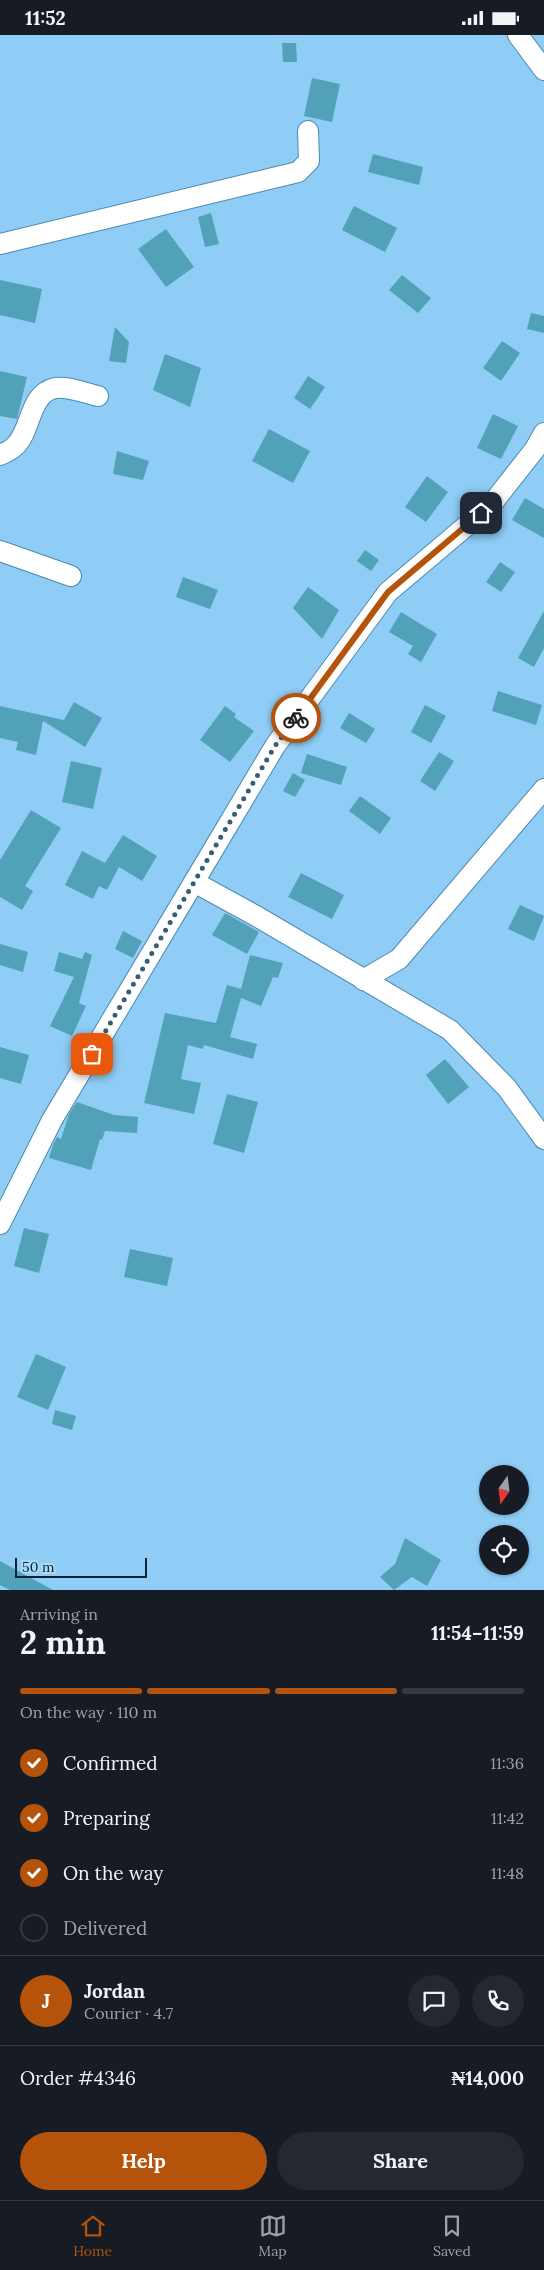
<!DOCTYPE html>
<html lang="en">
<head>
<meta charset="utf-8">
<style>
  :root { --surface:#171b24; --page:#242831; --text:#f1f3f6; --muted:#9ea1a6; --line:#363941; --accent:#b45309 }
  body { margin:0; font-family:Lora,serif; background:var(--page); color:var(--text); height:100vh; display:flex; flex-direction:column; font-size:19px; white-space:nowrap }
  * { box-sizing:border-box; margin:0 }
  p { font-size:16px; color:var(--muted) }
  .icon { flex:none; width:28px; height:28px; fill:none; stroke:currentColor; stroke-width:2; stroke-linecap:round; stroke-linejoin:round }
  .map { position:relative; height:1555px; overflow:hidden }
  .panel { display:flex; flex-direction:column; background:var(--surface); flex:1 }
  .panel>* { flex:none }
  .needle { width:32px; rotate:194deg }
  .controls { position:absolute; left:479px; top:1430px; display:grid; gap:10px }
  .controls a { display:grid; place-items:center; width:50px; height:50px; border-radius:50%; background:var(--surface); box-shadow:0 1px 4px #0004; font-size:25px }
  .scale { position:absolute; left:15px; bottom:12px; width:132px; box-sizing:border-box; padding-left:5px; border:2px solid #092332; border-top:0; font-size:14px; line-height:18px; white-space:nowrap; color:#092332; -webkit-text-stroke:4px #a8d9f9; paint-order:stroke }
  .pin { position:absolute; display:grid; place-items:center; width:42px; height:42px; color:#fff; margin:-21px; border-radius:10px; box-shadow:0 2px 8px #0006 }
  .courier { position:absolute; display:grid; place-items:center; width:50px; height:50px; margin:-25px; border:4px solid #b45309; border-radius:50%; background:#fff; color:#222; box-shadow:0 1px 6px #0007 }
  .overview em { font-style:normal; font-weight:800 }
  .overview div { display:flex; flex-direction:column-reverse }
  .overview { display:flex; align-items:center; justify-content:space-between; height:85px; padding:0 20px }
  h1 { font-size:32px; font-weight:800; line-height:38px }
  .bar { display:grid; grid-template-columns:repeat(4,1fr); gap:8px 5px; align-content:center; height:60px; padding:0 20px }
  .bar i { height:6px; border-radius:4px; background:var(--line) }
  .bar .current { background:var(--accent) }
  .bar p { grid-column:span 4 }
  .line { display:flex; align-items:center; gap:12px; padding:0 20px; border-top:1px solid var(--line) }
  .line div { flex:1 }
  .round { display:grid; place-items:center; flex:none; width:52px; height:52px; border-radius:26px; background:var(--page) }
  ol { padding:0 20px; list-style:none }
  li { display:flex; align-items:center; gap:15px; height:55px }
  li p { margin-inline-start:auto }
  li .icon { padding:5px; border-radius:50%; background:var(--accent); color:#fff; stroke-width:4 }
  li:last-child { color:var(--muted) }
  li i { width:28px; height:28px; border:2px solid var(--line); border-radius:50% }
  .action { display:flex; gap:10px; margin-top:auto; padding:10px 20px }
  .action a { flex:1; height:58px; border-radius:30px; background:var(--accent); color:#fff; font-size:20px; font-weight:800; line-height:58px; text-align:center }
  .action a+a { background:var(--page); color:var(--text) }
  .status { display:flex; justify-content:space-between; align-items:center; height:35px; padding:0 25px; background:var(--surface); direction:ltr }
  .status svg { height:14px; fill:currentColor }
  .tab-bar { display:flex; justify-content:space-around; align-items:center; height:70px; border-top:1px solid var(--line); background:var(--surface); font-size:14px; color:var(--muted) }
  .tab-bar a { display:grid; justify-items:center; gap:2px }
  .tab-bar .current { color:var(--accent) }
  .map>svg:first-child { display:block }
  .building { fill:#51a2b8 }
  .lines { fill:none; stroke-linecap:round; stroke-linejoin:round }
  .minor-casing { stroke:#4d8ab0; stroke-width:22 }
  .minor { stroke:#fff; stroke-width:20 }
  .done { stroke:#385e77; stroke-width:5; stroke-dasharray:0 9 }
  .route { stroke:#b45309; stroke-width:6 }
</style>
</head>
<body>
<div class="status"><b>11:52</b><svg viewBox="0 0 49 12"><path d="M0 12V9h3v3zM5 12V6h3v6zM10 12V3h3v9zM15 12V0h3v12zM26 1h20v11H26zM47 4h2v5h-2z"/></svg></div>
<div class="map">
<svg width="544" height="1555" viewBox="0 0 544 1555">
  <rect width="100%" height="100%" fill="#8fcdf6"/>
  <g class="building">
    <path d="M282 8H296L297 27H283Z"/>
    <path d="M312 43 340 49 332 87 304 81Z"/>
    <path d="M373 119 423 132 419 150 368 137Z"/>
    <path d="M354 171 397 193 385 217 342 195Z"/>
    <path d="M211 178 219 209 205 212 198 182Z"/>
    <path d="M166 194 194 232 166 252 138 214Z"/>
    <path d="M402 240 431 263 418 278 389 255Z"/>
    <path d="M0 245 42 254 35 288 0 280Z"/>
    <path d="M531 278 544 281V298L527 294Z"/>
    <path d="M115 292 129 307 126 328 109 326Z"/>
    <path d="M502 306 520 318 501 346 483 333Z"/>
    <path d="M165 319 201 333 190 372 153 355Z"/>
    <path d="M0 336 27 342 17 384 0 381Z"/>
    <path d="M308 341 325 352 310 374 294 363Z"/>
    <path d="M493 379 518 391 501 424 477 413Z"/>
    <path d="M269 394 310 416 293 448 252 426Z"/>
    <path d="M117 416 149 426 143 445 113 439Z"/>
    <path d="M427 441 448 457 426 487 405 472Z"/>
    <path d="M525 463 544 474V503L512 485Z"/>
    <path d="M365 515 379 525 371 536 357 526Z"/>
    <path d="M500 527 515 537 501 557 486 547Z"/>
    <path d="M183 542 218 555 210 574 176 562Z"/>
    <path d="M308 552 339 575 322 604 293 573Z"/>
    <path d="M544 576V613L534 632 518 623Z"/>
    <path d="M401 577 437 599 421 627 408 619 413 611 389 597Z"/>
    <path d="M498 656 542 670 536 690 492 676Z"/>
    <path d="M74 667 102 683 85 712 43 686 36 720 16 715 18 707 0 703V671L64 685Z"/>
    <path d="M425 670 446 681 431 708 411 697Z"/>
    <path d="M225 671 236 679 234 682 254 696 230 727 200 705Z"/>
    <path d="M349 678 375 694 366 708 340 693Z"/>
    <path d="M439 717 454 726 435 756 420 746Z"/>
    <path d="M307 719 347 732 341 750 301 738Z"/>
    <path d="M71 726 102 733 93 774 62 767Z"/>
    <path d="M293 738 305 745 295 762 283 756Z"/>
    <path d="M360 761 391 783 380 799 349 776Z"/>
    <path d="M31 775 61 793 25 851 33 856 22 875 0 862V825Z"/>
    <path d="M123 800 157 821 142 846 119 832 107 855 99 851 93 864 65 850 82 816 105 828Z"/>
    <path d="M301 838 344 860 332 884 288 862Z"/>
    <path d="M520 870 544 881 534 906 508 894Z"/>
    <path d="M225 878 259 897 247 919 212 900Z"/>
    <path d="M123 896 142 906 133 923 115 914Z"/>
    <path d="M0 909 28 917 23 937 0 930Z"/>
    <path d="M59 917 82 924 85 917 92 920 79 968 86 971 72 1001 50 991 74 942 54 936Z"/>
    <path d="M250 920 283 928 278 943 273 942 261 971 241 963 230 1002 257 1009 253 1024 204 1010 203 1014 188 1010 181 1044 201 1048 194 1079 144 1068 165 978 216 988 227 950 241 954Z"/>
    <path d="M0 1012 29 1020 21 1049 0 1043Z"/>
    <path d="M445 1024 469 1052 448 1069 426 1040Z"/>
    <path d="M227 1059 258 1067 244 1118 213 1109Z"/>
    <path d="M77 1067 114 1080 138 1082 137 1098 105 1096 102 1105 100 1104 91 1135 49 1123 53 1110 57 1102 61 1104 69 1079Z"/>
    <path d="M24 1193 49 1199 39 1238 14 1231Z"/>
    <path d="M130 1214 173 1223 167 1251 124 1242Z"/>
    <path d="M36 1319 66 1332 48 1375 17 1362Z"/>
    <path d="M55 1375 76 1381 72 1395 52 1389Z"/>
    <path d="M405 1503 441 1525 427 1551 412 1542 394 1555 380 1542 395 1529Z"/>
    <path d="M0 1526 53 1555H10L0 1550Z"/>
  </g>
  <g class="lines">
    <g class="minor-casing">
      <g id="minor">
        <path d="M518 0 544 35"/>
        <path d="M0 209 298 137 309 126 308 96"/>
        <path d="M544 398 535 414 491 470 388 557 275 711 194 847 258 882 450 995 507 1053 544 1104"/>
        <path d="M0 420C4 418 10 416 14 412 32 397 28 359 55 353 68 351 85 358 98 361"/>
        <path d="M0 516 71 541"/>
        <path d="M363 945 399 924 544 754"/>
        <path d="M0 1189 52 1085 194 847"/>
      </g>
    </g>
    <use href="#minor" class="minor"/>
  </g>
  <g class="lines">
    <path class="done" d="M92 1019 275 711 296 683"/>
    <path class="route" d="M296 683 388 557 481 478"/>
  </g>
</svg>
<div class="controls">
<a><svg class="needle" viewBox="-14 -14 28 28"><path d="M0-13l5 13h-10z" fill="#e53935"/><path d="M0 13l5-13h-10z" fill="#9ea1a6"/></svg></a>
<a><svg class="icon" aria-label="locate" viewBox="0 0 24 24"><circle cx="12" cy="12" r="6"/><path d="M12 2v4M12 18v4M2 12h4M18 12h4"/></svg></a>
</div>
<div class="scale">50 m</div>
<div class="pin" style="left:92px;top:1019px;background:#ea580c"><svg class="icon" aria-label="bag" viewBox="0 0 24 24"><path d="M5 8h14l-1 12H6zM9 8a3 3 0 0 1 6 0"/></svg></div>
<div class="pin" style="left:481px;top:478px;background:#1f2937"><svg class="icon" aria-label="home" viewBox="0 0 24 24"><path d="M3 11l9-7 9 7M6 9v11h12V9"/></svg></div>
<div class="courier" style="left:296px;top:683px"><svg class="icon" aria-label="bike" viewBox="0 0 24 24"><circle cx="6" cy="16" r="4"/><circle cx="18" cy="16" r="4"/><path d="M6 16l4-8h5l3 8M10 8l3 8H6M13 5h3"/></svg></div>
</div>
<section class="panel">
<div class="overview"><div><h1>2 min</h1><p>Arriving in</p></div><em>11:54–11:59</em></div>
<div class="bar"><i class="current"></i><i class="current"></i><i class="current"></i><i></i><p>On the way · 110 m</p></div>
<ol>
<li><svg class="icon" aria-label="check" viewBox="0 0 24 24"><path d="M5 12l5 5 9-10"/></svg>Confirmed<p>11:36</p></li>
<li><svg class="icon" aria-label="check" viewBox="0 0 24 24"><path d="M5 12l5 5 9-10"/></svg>Preparing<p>11:42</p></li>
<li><svg class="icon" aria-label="check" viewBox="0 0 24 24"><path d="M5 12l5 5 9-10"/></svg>On the way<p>11:48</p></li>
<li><i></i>Delivered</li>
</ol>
<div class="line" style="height:90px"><b class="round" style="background:var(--accent);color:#fff">J</b><div><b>Jordan</b><p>Courier · 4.7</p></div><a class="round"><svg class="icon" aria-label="chat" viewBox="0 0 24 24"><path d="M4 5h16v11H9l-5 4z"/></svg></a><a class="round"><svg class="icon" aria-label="phone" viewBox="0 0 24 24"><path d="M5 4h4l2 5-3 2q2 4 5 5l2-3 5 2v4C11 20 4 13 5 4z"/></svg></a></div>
<div class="line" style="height:65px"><div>Order #4346</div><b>₦14,000</b></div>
<div class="action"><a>Help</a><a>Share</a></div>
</section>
<nav class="tab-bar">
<a class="current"><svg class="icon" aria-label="home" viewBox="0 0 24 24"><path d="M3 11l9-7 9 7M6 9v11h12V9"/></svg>Home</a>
<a><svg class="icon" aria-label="map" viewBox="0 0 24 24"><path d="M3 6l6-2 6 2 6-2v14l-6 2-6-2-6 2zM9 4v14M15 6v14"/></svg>Map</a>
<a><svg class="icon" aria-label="saved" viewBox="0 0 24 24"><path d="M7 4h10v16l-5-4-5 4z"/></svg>Saved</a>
</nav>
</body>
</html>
